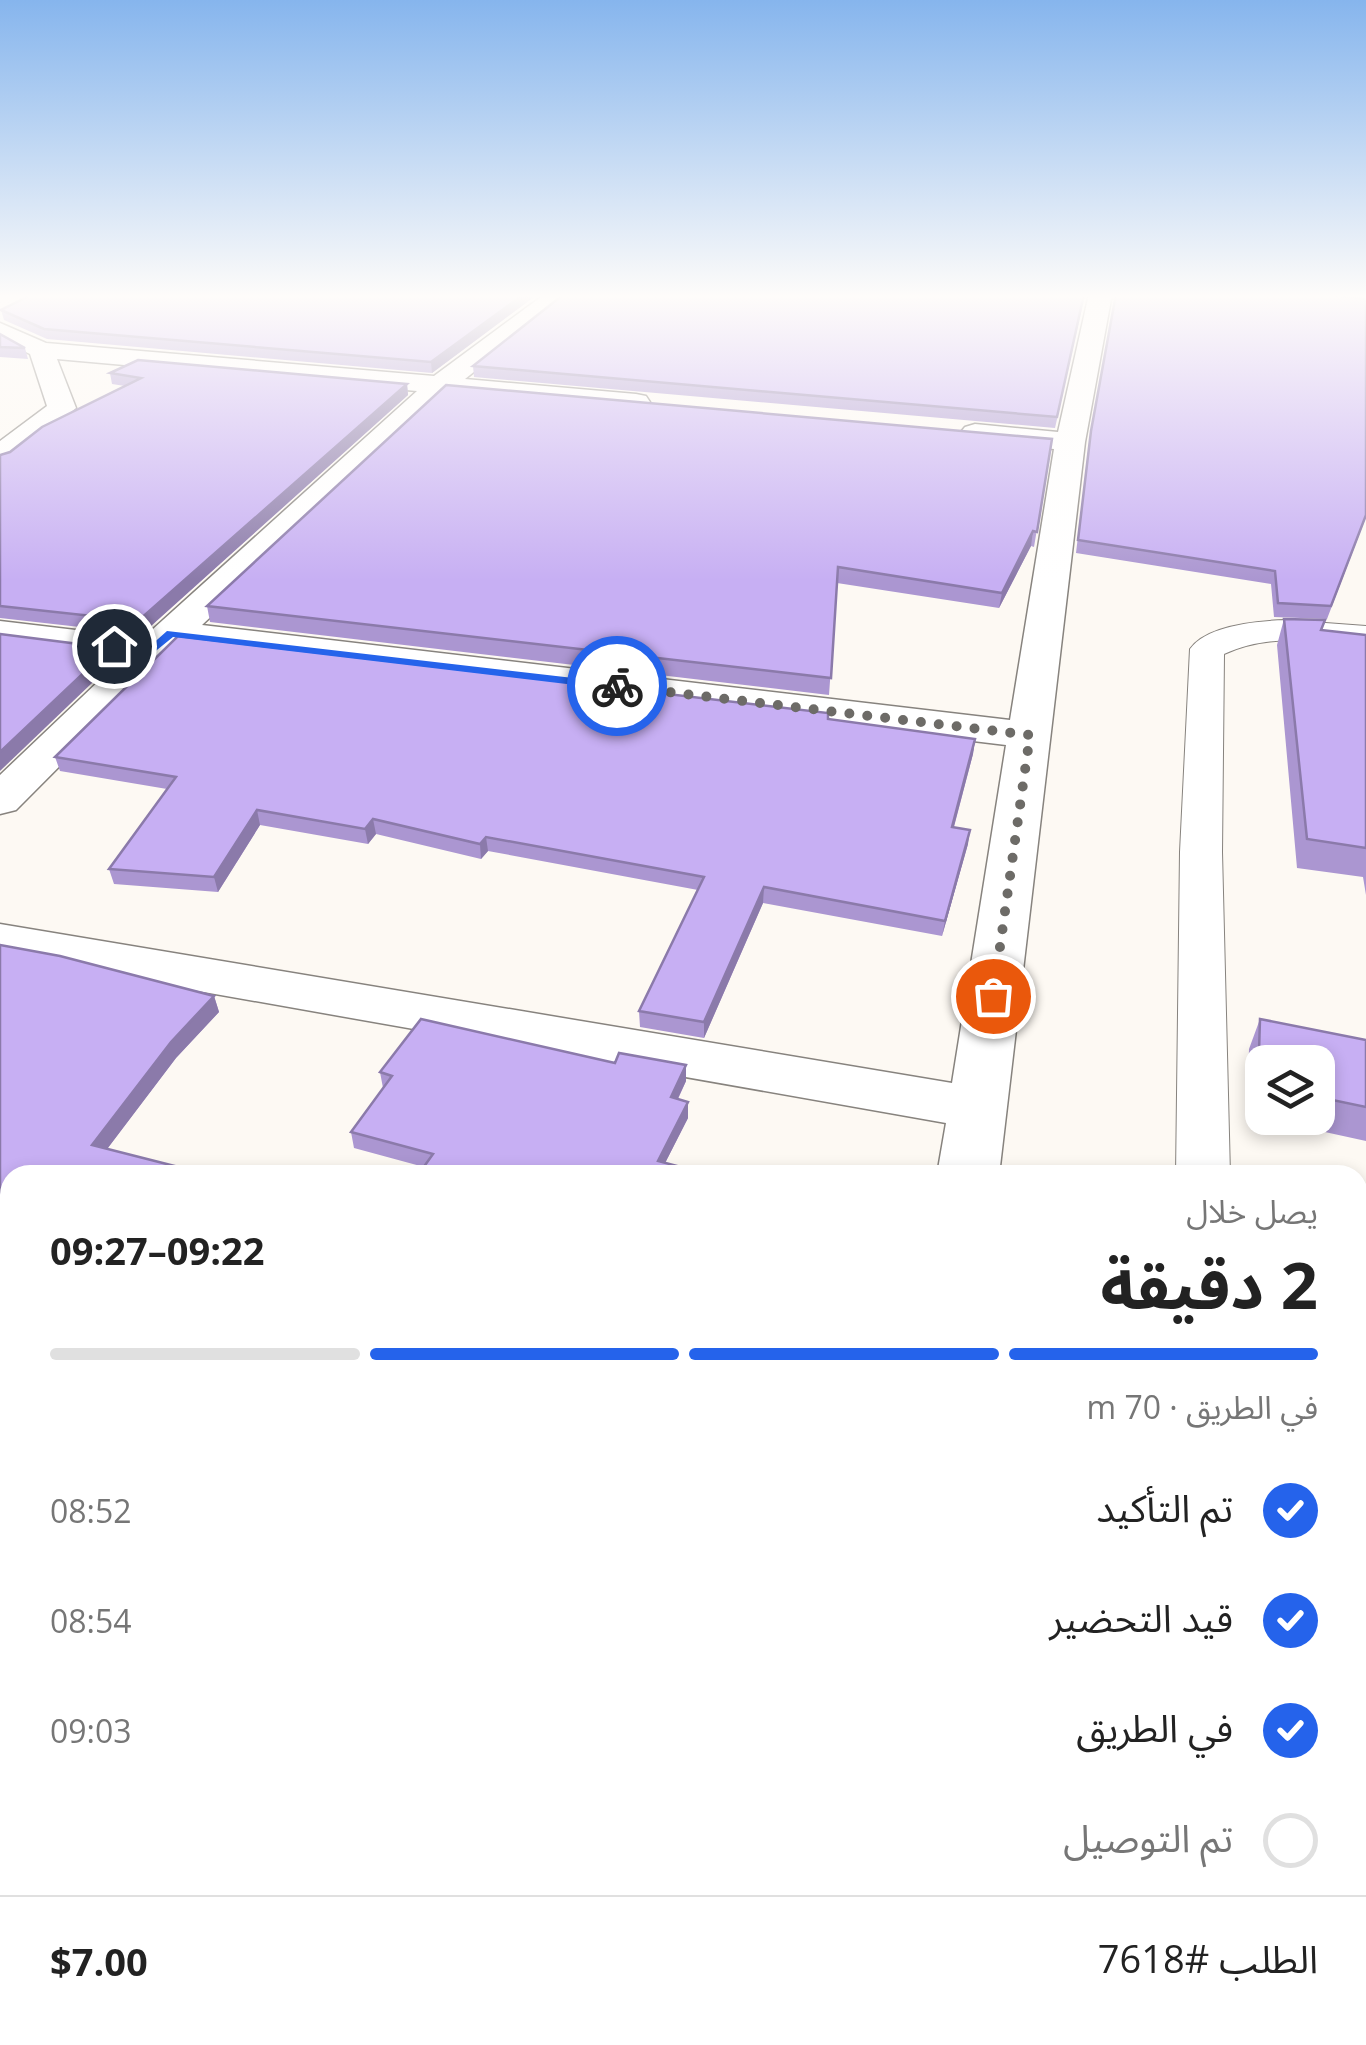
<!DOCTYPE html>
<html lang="ar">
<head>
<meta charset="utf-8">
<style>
  :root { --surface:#fff; --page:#f2f2f2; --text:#222; --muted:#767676; --line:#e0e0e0; --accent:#2563eb }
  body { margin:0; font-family:"Open Sans","Noto Sans Arabic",sans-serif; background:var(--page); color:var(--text); direction:rtl; height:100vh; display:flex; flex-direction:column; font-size:38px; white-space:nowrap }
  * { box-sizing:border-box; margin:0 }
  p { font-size:32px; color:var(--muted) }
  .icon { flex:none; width:55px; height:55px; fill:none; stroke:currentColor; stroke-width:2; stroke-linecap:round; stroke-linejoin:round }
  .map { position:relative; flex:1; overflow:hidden; direction:ltr }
  .panel { position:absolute; left:0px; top:1165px; width:1368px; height:880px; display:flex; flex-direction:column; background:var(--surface); border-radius:30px 30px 0 0; box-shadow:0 5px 15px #0003; direction:rtl }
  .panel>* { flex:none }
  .buttons { position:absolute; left:1245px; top:1045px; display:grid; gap:20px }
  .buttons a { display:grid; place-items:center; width:90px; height:90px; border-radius:20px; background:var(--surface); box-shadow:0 5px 15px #0003; font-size:50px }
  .pin { position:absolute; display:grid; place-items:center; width:85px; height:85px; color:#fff; margin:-42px; border:5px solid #fff; border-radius:50%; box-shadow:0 2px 10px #0007 }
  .courier { position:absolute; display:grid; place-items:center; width:100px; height:100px; margin:-50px; border:8px solid #2563eb; border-radius:50%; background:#fff; color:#222; box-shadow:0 2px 12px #0007 }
  .headline em { font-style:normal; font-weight:700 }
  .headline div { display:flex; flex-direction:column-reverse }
  .headline { display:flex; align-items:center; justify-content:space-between; height:170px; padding:0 50px }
  h1 { font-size:65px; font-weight:700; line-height:75px }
  .bar { display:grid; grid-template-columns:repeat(4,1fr); gap:15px 10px; align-content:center; height:120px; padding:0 50px }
  .bar i { height:12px; border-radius:8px; background:var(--line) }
  .bar .active { background:var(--accent) }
  .bar p { grid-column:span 4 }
  .line { display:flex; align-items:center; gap:25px; padding:0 50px; border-top:2px solid var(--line) }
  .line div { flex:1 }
  ol { padding:0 50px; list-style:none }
  li { display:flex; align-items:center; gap:30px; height:110px }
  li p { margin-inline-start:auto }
  li .icon { padding:10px; border-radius:50%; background:var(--accent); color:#fff; stroke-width:4 }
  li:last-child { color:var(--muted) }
  li i { width:55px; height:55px; border:5px solid var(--line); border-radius:50% }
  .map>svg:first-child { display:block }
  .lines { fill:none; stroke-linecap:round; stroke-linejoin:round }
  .lane-casing { stroke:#87837e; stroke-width:2 }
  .street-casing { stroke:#87837e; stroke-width:3 }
  .secondary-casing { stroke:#87837e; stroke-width:3 }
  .primary-casing { stroke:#9f6c9f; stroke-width:3 }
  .lane { fill:#fff; fill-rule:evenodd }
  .street { fill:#fff; fill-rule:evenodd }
  .secondary { fill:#fff; fill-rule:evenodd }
  .primary { fill:#eec0f0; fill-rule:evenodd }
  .wall { fill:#ab96d1; fill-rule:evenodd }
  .shaded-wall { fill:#8b7aaa }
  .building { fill:#c7aff3; stroke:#8b7aaa; stroke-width:2.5 }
  .route { fill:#2563eb }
  .done { stroke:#6d6b67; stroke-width:10; stroke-dasharray:0 18 }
</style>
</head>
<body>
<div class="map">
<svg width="1366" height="2045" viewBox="0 0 1366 2045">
  <rect width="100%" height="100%" fill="#fdf9f3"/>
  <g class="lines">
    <g class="lane-casing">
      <g id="lane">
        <path d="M1285 620 1366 626V646C1317 641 1270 633 1224 654L1222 852 1230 1175H1176L1180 852 1190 649C1207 625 1258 621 1285 620Z"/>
        <path d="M1358 1225 1366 1226V1270L1358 1268Z"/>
        <path d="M1358 2015 1366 2045H1272L1268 2035H1358Z"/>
      </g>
    </g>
    <g class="street-casing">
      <g id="street">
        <path d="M545 294H571L465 379 636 394 646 396 650 402 646 408 636 410 447 394 202 625 1010 720 1054 449 975 442 965 439 960 433 965 427 975 424 1058 432 1089 294H1112L1085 442 999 1175H937L946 1123 0 956V924L952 1083 1006 745 180 645 16 810 0 814V775L122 659 0 643V621L143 638 417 391 57 359 76 408 11 461 0 464V441L47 406 30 354 0 340V323L46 343 434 376Z"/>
        <path d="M796 2035H896L894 2045H794Z"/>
      </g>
    </g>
    <g class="secondary-casing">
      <path id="secondary" d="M1308 294H1366V305L1319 301Z"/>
    </g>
    <g class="primary-casing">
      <g id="primary">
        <path d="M0 1886 10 1889V1985L0 1980Z"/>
        <path d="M194 2035H314L318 2045H198Z"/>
      </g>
    </g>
    <use href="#lane" class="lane"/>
    <use href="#street" class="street"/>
    <use href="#secondary" class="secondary"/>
    <use href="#primary" class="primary"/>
  </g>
  <g class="wall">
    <path d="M538 294 432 373 47 339 4 320 1 310Z"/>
    <path d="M1085 294 1055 428 474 377 473 366Z"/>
    <path d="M0 334 25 348 28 359 0 357Z"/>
    <path d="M110 373 407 384 408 395 142 634 0 618V455L10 452 125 386 112 384Z"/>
    <path d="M1052 439 1034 547 1031 546 999 608 837 583 829 695 210 622 207 606Z"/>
    <path d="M1089 443 1366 517 1327 619 1274 617 1271 584 1076 553Z"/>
    <path d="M1284 619 1322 630 1366 635V895L1363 877 1297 868 1277 645Z"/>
    <path d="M828 719 975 739 973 754 954 827 968 844 942 936 763 903 704 1038 640 1027 639 1011 698 890 488 851 481 859 376 834 368 844 260 825 218 892 114 884 109 869 167 789 60 771 55 757Z"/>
    <path d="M0 945 214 996 219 1012 176 1058 107 1149 10 1175V1513L0 1509Z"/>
    <path d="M1260 1019 1366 1040V1141L1247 1115 1249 1049ZM1262 1062H1318V1118H1262Z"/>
    <path d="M615 1063 686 1065V1081L678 1099 688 1118 665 1163 424 1167 354 1148 351 1132 383 1088 380 1072Z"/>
    <path d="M1358 1307 1366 1308V1604L1358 1538Z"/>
  </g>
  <g class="shaded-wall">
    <path d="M524 294H538L432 373 431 362Z"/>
    <path d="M407 384 408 395 142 634 138 621Z"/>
    <path d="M1033 531 1031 546 999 608 1002 593Z"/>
    <path d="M110 648 114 662 0 771V752Z"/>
    <path d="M975 739 973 754 950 841 952 827Z"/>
    <path d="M257 810 260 825 218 892 214 877Z"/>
    <path d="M373 819 376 834 368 844 365 829Z"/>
    <path d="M970 830 968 844 942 936 945 921Z"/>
    <path d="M486 837 488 851 481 859 480 844Z"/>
    <path d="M764 887 763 903 704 1038V1022Z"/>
    <path d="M214 996 219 1012 176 1058 98 1161 92 1145 171 1042Z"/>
    <path d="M686 1065V1081L671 1113V1097Z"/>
    <path d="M688 1102V1118L659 1175 658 1161Z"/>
  </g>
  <g class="building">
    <path d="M33 294H524L431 362 44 329 1 310Z"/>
    <path d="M564 294H1084L1057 417 473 366Z"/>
    <path d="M1116 294H1321L1366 299V515L1331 606 1278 603 1275 571 1078 540 1091 431Z"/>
    <path d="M0 334 25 348 0 347Z"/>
    <path d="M138 360 407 384 138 621 0 606V455L10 452 42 427 141 378 110 373Z"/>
    <path d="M446 385 1052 439 1037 532 1033 531 1002 593 838 567 831 678 207 606Z"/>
    <path d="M1284 619 1325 620 1321 630 1366 635V848L1307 839Z"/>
    <path d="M0 634 110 648 0 752Z"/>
    <path d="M178 636 828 713V719L975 739 952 827 970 830 945 921 764 887 704 1022 639 1011 704 877 486 837 480 844 373 819 365 829 257 810 214 877 109 869 176 777 55 757Z"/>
    <path d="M0 945 60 956 214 996 171 1042 92 1145 210 1175H10V1502L0 1498Z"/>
    <path d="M421 1019 615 1063 619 1053 686 1065 671 1097 688 1102 658 1161 711 1175H418L433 1154 351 1132 392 1076 380 1072Z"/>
    <path d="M1260 1019 1366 1040V1107L1318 1097V1062H1262V1086L1258 1085Z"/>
    <path d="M1358 1307 1366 1308V1364Z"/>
    <path d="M975 2035H1167L1166 2045H973Z"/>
  </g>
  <linearGradient id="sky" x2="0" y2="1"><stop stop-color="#86b5ed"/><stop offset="0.51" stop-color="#fefcfa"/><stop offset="1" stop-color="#fefcfa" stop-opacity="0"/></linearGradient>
  <rect width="1366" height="581" fill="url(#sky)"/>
  <path class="route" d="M167 631 617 683 623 686 617 690 173 637 152 654 108 646 114 643 149 647Z"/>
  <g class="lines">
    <path class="done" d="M617 686 1030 735 993 996"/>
  </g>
</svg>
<div class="buttons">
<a><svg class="icon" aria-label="layers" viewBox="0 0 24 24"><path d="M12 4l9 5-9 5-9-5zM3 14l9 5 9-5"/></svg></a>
</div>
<div class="pin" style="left:993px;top:996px;background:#ea580c"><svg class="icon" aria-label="bag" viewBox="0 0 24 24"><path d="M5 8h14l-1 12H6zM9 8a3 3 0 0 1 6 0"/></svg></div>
<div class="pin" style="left:114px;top:646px;background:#1f2937"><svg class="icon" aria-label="home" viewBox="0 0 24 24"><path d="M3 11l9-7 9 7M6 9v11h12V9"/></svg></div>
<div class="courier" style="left:617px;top:686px"><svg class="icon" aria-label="bike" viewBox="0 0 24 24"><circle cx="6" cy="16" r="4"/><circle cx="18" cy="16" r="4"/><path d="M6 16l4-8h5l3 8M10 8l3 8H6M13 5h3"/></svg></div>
<section class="panel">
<div class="headline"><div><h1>2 دقيقة</h1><p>يصل خلال</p></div><em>09:22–09:27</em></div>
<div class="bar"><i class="active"></i><i class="active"></i><i class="active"></i><i></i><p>في الطريق · 70 m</p></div>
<ol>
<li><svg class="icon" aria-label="check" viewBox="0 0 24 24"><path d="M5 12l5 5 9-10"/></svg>تم التأكيد<p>08:52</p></li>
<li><svg class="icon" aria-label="check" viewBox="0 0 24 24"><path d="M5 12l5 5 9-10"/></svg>قيد التحضير<p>08:54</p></li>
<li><svg class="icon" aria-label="check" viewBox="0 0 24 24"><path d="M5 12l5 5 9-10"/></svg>في الطريق<p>09:03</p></li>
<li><i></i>تم التوصيل</li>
</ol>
<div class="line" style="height:130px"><div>الطلب #7618</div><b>$7.00</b></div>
</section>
</div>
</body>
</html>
